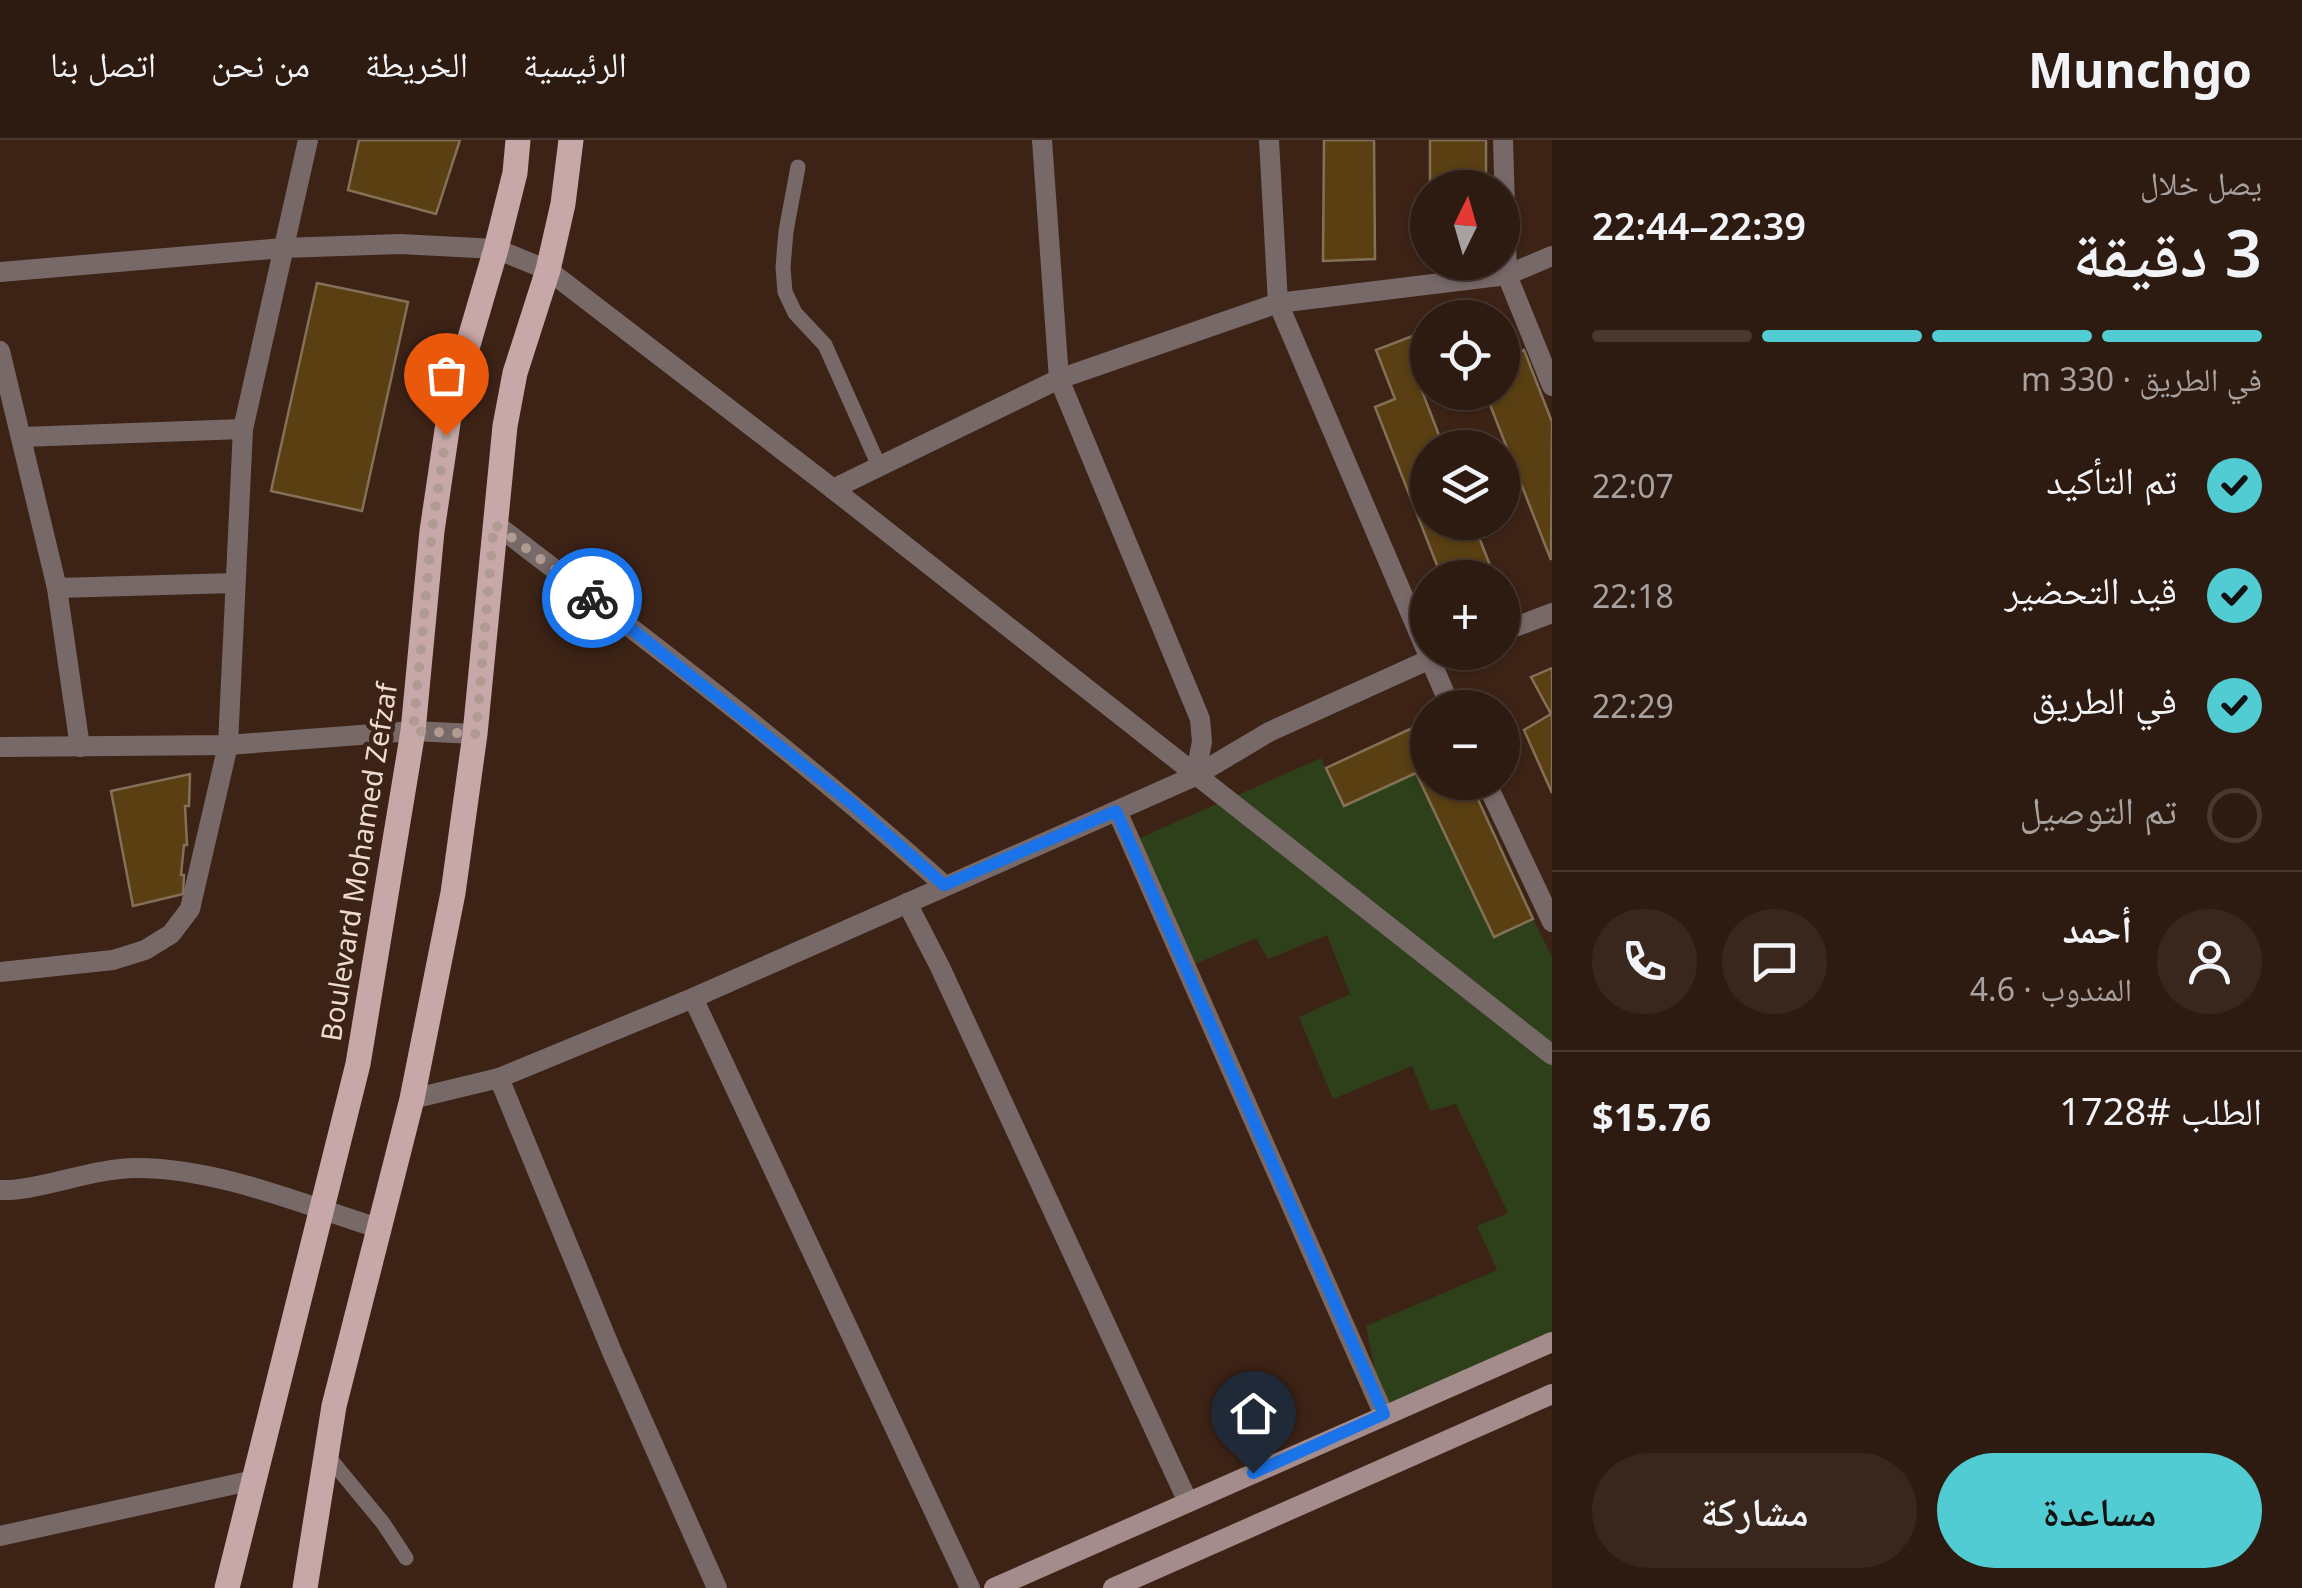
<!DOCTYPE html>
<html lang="ar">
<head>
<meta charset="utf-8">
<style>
  :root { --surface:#2d1a10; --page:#39271e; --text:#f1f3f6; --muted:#a7a19f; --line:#483830; --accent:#51ccd2 }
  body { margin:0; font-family:"Noto Sans","Noto Naskh Arabic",sans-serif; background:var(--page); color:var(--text); direction:rtl; height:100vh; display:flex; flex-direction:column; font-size:38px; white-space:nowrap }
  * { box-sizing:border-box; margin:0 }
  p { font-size:32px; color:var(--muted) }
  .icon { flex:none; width:55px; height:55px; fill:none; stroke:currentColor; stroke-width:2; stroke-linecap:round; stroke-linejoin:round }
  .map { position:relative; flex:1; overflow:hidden; direction:ltr }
  .panel { display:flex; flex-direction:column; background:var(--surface); width:750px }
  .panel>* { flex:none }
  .needle { width:65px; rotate:5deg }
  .controls { position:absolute; left:1410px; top:30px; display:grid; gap:20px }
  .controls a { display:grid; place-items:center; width:110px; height:110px; border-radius:50%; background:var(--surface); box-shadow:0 2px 8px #0004,0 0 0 2px var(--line); font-size:50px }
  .pin { position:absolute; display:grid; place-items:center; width:85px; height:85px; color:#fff; margin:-102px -42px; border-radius:50% 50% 50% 0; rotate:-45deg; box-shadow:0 0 10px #0007 }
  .pin .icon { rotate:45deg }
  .courier { position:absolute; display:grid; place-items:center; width:100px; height:100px; margin:-50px; border:8px solid #1a73e8; border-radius:50%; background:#fff; color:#222; box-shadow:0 2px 12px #0007 }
  .head em { font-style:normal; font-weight:600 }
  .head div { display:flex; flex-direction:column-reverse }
  .head { display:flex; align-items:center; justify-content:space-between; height:170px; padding:0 40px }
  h1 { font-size:65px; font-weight:600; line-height:75px }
  .bar { display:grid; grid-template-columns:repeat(4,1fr); gap:15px 10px; align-content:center; height:120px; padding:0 40px }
  .bar i { height:12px; border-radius:8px; background:var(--line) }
  .bar .selected { background:var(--accent) }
  .bar p { grid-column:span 4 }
  .line { display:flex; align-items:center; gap:25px; padding:0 40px; border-top:2px solid var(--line) }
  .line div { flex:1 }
  .round { display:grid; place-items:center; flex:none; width:105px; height:105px; border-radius:52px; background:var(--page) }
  ol { padding:0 40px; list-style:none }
  li { display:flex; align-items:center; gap:30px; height:110px }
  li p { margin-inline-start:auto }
  li .icon { padding:10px; border-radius:50%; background:var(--accent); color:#111; stroke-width:4 }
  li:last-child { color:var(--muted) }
  li i { width:55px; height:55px; border:5px solid var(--line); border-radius:50% }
  .cta { display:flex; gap:20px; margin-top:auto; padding:20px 40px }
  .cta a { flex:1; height:115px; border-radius:60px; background:var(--accent); color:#111; font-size:40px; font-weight:600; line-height:115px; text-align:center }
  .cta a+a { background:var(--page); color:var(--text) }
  header { display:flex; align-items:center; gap:60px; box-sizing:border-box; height:140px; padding:0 50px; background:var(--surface); border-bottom:2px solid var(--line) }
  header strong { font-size:48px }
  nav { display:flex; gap:55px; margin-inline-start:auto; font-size:35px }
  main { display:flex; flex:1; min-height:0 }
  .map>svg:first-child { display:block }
  .green { fill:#2e401a }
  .building { fill:#593f12; stroke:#837157; stroke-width:2.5 }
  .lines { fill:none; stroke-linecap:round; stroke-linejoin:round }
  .lane { stroke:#786969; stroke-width:15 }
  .street { stroke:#786969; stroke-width:20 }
  .secondary { stroke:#a58c8c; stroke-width:20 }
  .primary { stroke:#c7a7a7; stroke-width:25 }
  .done { stroke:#af9b92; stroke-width:10; stroke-dasharray:0 18 }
  .route { stroke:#1a73e8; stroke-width:12 }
  .labels { text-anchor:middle; stroke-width:9; stroke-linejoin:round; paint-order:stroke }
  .street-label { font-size:28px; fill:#eddcd4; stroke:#3c2316 }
</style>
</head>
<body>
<header>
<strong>Munchgo</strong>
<nav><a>الرئيسية</a><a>الخريطة</a><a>من نحن</a><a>اتصل بنا</a></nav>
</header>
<main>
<section class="panel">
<div class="head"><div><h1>3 دقيقة</h1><p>يصل خلال</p></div><em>22:39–22:44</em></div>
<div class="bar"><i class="selected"></i><i class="selected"></i><i class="selected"></i><i></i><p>في الطريق · 330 m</p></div>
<ol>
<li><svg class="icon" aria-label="check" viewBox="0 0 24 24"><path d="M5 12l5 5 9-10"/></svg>تم التأكيد<p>22:07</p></li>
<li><svg class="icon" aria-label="check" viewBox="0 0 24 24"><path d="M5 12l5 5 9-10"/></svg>قيد التحضير<p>22:18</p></li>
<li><svg class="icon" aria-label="check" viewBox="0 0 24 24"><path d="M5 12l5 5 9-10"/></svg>في الطريق<p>22:29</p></li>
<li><i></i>تم التوصيل</li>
</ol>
<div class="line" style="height:180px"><a class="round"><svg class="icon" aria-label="person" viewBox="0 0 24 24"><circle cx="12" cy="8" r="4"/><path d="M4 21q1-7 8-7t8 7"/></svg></a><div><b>أحمد</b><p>المندوب · 4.6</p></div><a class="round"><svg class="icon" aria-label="chat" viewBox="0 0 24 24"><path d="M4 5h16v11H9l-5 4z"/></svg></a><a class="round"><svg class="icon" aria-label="phone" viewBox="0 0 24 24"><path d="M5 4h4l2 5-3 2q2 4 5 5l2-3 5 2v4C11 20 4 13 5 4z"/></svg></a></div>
<div class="line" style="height:130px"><div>الطلب #1728</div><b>$15.76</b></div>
<div class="cta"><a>مساعدة</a><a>مشاركة</a></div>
</section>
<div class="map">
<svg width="1552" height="1448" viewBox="0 0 1552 1448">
  <rect width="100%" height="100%" fill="#3c2316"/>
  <path class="green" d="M1321 618 1344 666 1416 633 1494 797 1533 779 1552 817V1202L1384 1275 1366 1186 1497 1130 1477 1086 1508 1073 1456 964 1430 971 1412 926 1333 959 1299 877 1350 854 1327 795 1268 819 1256 798 1195 824 1117 648 1140 698Z"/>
  <g class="building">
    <path d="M359 0H460L436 74 348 50Z"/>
    <path d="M1324 0H1374L1375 119 1323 121Z"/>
    <rect x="1430" y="0" width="56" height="48"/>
    <path d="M317 143 408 162 362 371 271 351Z"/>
    <path d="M1428 190V243L1420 246 1444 308H1428V382H1473L1495 438H1442L1375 267 1395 259 1376 210Z"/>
    <path d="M1524 210 1552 282 1551 420 1485 252H1502V219Z"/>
    <path d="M1552 528V653L1524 590 1551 574 1531 537Z"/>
    <path d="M1421 584 1428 598V642H1470L1533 779 1494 797 1416 633 1344 666 1326 628Z"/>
    <path d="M190 634 189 666H185L187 705H184L181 735H184L183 754 133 766 111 651Z"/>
  </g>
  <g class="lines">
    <g class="lane">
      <path d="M798 27 786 91 783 127 785 152 795 173 825 205 879 326"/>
      <path d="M326 1314 383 1383 406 1418"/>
    </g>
    <g class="street">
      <path d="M1042 0 1059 239 1200 579 1202 602 1195 636"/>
      <path d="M1269 0 1278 163 1451 568"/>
      <path d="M1503 0 1507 135 1552 246"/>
      <path d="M0 132 283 108 400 104 496 109 548 130 833 349 1552 915"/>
      <path d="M0 211 57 448 80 607"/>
      <path d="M22 297 243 289"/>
      <path d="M833 349 1059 239 1278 163 1507 135 1552 116"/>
      <path d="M494 383C647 500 801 616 944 745"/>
      <path d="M57 448 235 443"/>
      <path d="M1502 492 1552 473"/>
      <path d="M0 607 228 605 413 591 475 594"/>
      <path d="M1486 642 1552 782"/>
      <path d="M1117 671 1384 1275"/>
      <path d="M907 763 940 827 1188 1362"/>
      <path d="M0 832 113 820 145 810 171 794 190 769 228 605 243 289 308 0"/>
      <path d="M693 858 970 1448"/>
      <path d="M499 938 612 1212 717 1448"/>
      <path d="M412 959 499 938 693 858 1195 636 1269 592 1446 512"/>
      <path d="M0 1050C37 1052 91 1028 136 1028 218 1028 301 1064 378 1088"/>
      <path d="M0 1396 254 1340"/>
    </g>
    <g class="secondary">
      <path d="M994 1448 1552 1202"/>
      <path d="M1113 1448 1552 1254"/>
    </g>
    <g class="primary">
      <path d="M227 1448 358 924 413 591 432 391 451 263 496 109 515 33 518 0"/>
      <path d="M305 1448 334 1266 412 959 453 753 475 594 505 286 515 233 548 130 563 64 571 0"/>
    </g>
  </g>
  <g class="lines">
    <path class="done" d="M446 295 432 391 413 591 476 594 494 384 592 458"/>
    <path class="route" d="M592 458 850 662 944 745 1116 671 1384 1274 1253 1333"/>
  </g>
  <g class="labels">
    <g class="street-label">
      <text transform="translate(359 722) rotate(-81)" y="10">Boulevard Mohamed Zefzaf</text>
    </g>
  </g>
</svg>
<div class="controls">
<a><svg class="needle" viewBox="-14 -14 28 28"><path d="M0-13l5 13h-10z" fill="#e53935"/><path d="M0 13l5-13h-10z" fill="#a7a19f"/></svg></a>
<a><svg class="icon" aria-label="locate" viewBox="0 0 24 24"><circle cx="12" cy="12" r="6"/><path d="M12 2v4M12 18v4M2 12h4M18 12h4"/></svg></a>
<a><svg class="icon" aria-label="layers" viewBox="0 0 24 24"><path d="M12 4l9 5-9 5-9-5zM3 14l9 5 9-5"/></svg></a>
<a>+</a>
<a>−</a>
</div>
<div class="pin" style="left:446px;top:295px;background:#ea580c"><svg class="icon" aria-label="bag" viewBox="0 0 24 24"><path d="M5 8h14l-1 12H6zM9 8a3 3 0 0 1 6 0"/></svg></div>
<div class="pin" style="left:1253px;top:1333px;background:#1f2937"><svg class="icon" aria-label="home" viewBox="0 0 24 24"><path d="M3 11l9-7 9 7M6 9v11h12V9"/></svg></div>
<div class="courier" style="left:592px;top:458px"><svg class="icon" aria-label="bike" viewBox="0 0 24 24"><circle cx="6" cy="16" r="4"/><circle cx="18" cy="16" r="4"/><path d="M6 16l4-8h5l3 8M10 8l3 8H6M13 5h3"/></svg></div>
</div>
</main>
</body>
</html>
